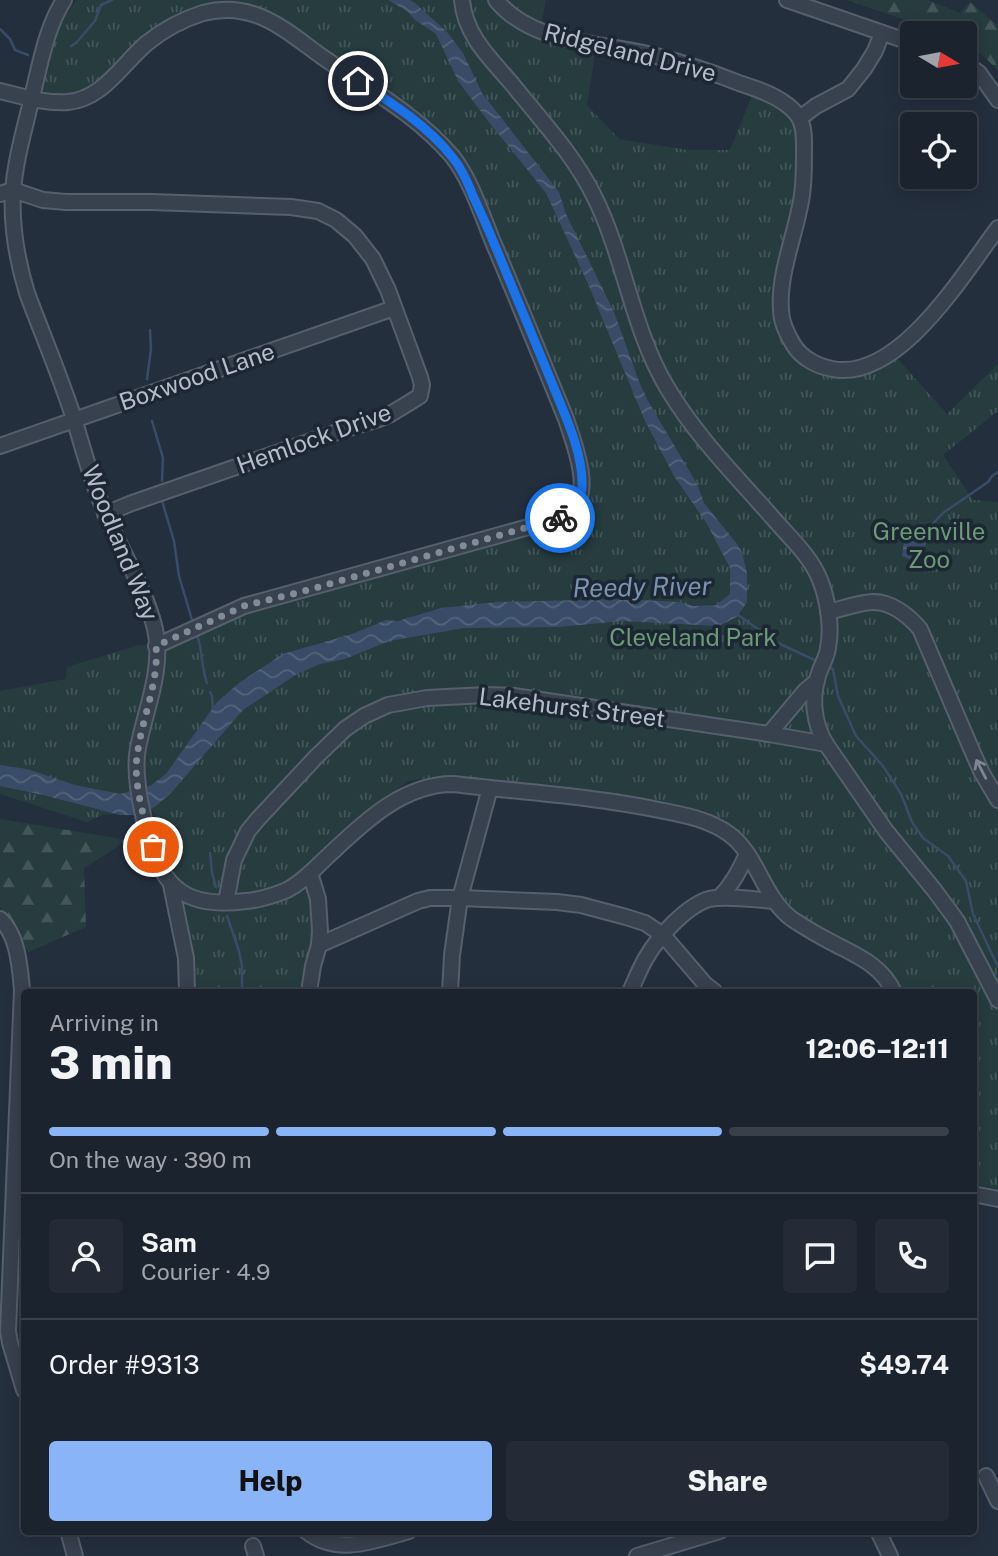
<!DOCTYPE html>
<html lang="en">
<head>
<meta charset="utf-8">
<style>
  :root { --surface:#1b232e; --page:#242b36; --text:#f1f3f6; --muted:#a0a4aa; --line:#39404a; --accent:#8ab4f8 }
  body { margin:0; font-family:"Public Sans",sans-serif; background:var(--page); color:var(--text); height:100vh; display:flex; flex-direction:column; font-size:26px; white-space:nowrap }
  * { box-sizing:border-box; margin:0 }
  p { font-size:23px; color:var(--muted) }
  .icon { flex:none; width:38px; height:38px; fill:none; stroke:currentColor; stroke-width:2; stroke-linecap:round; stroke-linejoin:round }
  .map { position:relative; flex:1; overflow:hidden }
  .details { position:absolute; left:21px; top:989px; width:956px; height:546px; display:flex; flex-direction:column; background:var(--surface); border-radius:7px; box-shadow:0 4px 18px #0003,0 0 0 2px var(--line) }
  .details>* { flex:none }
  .needle { width:46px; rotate:100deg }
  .tools { position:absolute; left:900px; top:21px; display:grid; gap:14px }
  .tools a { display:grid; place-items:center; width:77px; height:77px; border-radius:7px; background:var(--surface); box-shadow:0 4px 18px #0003,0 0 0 2px var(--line); font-size:35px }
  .pin { position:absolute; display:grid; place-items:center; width:60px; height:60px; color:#fff; margin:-30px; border:4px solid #fff; border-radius:50%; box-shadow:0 2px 7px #0007 }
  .courier { position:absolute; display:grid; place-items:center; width:70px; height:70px; margin:-35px; border:5px solid #1a73e8; border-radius:50%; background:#fff; color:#222; box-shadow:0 2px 9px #0007 }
  .summary em { font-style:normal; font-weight:800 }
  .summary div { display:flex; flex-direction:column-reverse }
  .summary { display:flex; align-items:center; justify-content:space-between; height:119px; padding:0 28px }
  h1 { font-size:46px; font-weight:800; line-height:52px }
  .bar { display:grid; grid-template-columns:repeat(4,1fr); gap:10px 7px; align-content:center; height:84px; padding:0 28px }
  .bar i { height:9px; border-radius:5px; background:var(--line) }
  .bar .current { background:var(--accent) }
  .bar p { grid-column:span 4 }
  .line { display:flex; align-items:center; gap:18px; padding:0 28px; border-top:2px solid var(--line) }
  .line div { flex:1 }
  .round { display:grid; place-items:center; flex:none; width:74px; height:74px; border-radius:7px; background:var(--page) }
  .primary-button { display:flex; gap:14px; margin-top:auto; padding:14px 28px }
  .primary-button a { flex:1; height:80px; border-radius:7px; background:var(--accent); color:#111; font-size:28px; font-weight:800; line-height:80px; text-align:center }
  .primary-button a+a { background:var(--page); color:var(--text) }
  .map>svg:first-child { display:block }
  .forest { fill:url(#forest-firs) }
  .park { fill:url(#park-tufts) }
  .water { fill:url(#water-waves) }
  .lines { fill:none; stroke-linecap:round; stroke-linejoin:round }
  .stream { stroke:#394c67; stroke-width:2.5 }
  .minor-casing { stroke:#565f6c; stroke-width:18 }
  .minor { stroke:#38414e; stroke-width:14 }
  .oneway { stroke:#7c8592 }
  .done { stroke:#828b98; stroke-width:7; stroke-dasharray:0 12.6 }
  .route { stroke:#1a73e8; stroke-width:9 }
  .labels { text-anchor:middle; stroke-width:7; stroke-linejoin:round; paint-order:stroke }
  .street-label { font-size:24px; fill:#b4bcc9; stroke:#1d2633 }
  .park-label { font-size:24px; fill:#6b9a76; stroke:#1d2633 }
  .water-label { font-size:26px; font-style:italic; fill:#7c92b1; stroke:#1d2633 }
</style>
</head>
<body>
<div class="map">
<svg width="998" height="1556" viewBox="0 0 998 1556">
  <defs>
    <pattern id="forest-firs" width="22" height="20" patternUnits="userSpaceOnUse" patternTransform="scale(1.75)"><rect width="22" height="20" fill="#263c3f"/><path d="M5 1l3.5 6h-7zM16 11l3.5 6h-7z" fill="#435659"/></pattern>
    <pattern id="park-tufts" width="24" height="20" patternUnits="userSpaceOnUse" patternTransform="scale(1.75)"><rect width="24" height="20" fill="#263c3f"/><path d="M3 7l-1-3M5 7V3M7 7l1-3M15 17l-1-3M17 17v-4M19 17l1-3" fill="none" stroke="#435659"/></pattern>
    <pattern id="water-waves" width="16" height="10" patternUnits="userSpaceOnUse" patternTransform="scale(1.75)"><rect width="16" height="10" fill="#394c67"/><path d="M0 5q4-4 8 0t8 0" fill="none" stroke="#53647b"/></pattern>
  </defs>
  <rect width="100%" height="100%" fill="#242f3e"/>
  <g class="forest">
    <path d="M847 0H928L960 13 970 2 998 26V70L968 42 964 41V33H943Z"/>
    <path d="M0 819 128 840 84 868 86 927 28 952 0 907Z"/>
  </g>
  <path class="park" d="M77 0H546L542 21 535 34 596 46 587 105 619 139 687 150H730L753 93 765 97 796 119 799 191 778 322 818 370 895 356 947 414 998 364V411L943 455 973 500 998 502V1189L973 1184V992H902L899 982 882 962 831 936 785 906 767 878 751 843 724 820 703 810 624 795 521 783 441 776 408 781 370 811 305 869 316 923 304 992H190C183 932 176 867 153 811L103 815 87 822 0 794V691L66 679 67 667 139 645H170L226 619 263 607 565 523 586 498 587 466 538 335 462 159 417 115 258 7 209 5 153 30 122 60 77 95 39 94C47 62 54 25 77 0Z"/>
  <g class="water">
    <path d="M388 0H410L415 3 447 32 463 53 482 93 559 192 566 214 614 312 640 384 648 401 697 484 704 503 737 544 742 552 747 573V602L737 617 718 626 622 621 559 627 464 628 389 641 345 659 320 664 297 674 243 710 171 793 156 806 140 815H120L43 795 0 786V765L27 769 75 785 120 794 150 786 166 774 217 702 239 683 283 654 352 634 386 620 398 621 441 608 497 602 622 599 679 602 694 606 716 605 730 594V568L707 524 674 476 645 421 588 284 546 193 488 121 458 81 436 34 415 20 407 11Z"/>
    <path d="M921 522 935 533 913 561 902 556 905 533Z"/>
  </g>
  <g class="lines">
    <g class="stream">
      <path d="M0 29 10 39 15 50 28 55"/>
      <path d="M71 46 76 43 95 21 101 5 112 0"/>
      <path d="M147 379 151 349 150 330"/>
      <path d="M152 421 163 458 162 481"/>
      <path d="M162 501 174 541 179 576 192 620"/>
      <path d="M929 528 943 513 988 482 992 476 998 472"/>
      <path d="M738 615 778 643 819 662"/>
      <path d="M197 635C203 650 201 668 207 683"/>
      <path d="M828 667 833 669 838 696 856 736 883 766 901 794 912 822 923 838 948 856 966 881 973 914 998 967"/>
      <path d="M210 692 212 696 213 709"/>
      <path d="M210 853 212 873 216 887"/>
      <path d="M227 916 239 951 242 966V992"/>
    </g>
    <g class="minor-casing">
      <g id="minor">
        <path d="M64 0C46 28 40 65 32 97 25 128 15 160 13 192 11 226 17 260 27 293 43 336 61 378 75 422 84 452 92 483 105 512 121 552 145 587 155 629 164 669 145 710 138 748 132 779 147 845 163 872 181 903 213 905 246 901 259 900 275 895 287 890 303 882 315 868 328 856 362 824 402 784 453 784 521 792 591 796 659 810 684 815 708 819 729 834 758 855 763 898 792 919 804 927 816 934 829 941 855 955 881 964 894 992"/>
        <path d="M462 0C465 36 491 59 513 85 541 120 574 155 594 196 625 258 632 330 668 389 696 436 736 476 772 517 788 536 811 556 820 580 828 600 832 627 828 648 827 657 822 664 819 673 811 696 813 723 826 744"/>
        <path d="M496 0C532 44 597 42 648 54 679 61 709 71 739 83 754 88 770 93 783 102 789 106 794 110 798 116 805 126 804 141 804 152 804 167 804 181 802 195 797 231 778 273 781 310 781 322 787 334 793 344 801 358 817 366 832 369 899 382 963 274 998 228"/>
        <path d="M787 0 912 43"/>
        <path d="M964 62 979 73 998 100"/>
        <path d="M0 91C21 96 46 104 68 102 103 99 123 63 147 43 163 30 184 19 203 13 253 0 284 29 321 56 366 87 416 114 452 156 470 178 482 215 493 242 518 301 542 360 566 419 574 444 595 494 569 514 560 521 543 523 532 526L244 606 156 646"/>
        <path d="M800 118 816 106 848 89 864 69 875 51 882 33"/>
        <path d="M0 194 13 190 43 200 66 202H152L291 207 318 211 336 220 355 236 373 259 388 290 420 377 422 385 420 396 389 415 379 419 340 431 132 503 105 514"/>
        <path d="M0 446 394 308"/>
        <path d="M828 612C842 609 857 603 872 602 891 601 909 616 920 629L973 753 982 773 998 800"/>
        <path d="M769 734 805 691 817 681"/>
        <path d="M171 885 186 958 187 992"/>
        <path d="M719 898C732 885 739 871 747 854"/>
        <path d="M226 902 234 860 248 831 258 819 316 757 345 729 364 716 388 705 427 698 486 695 514 696 769 734 826 744 886 831 935 891 957 921 998 1000"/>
        <path d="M0 919C18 935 20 968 22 990L8 1331 10 1343 24 1390"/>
        <path d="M319 945 418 901 430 898H460L557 902 581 905 626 917 645 923 663 935 705 984 715 992"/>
        <path d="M309 992 313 966 319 945 320 931 318 899 310 873"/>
        <path d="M450 992 452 955 460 898 490 788"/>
        <path d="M630 992C635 981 640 968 646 958 658 937 686 906 709 899 726 895 757 900 775 901"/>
        <path d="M973 1194 998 1199"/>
        <path d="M986 1476 998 1501"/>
        <path d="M68 1531 75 1556"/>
        <path d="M306 1531C337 1556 374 1541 409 1531"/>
        <path d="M878 1531 890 1556"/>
        <path d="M253 1546 256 1556"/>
        <path d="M637 1556 720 1531"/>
      </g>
    </g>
    <use href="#minor" class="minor"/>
  </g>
  <defs><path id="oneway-shaft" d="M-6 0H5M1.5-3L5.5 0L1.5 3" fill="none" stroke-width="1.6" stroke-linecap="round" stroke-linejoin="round" transform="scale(1.75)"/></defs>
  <use class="oneway" href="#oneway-shaft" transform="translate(981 769) rotate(-117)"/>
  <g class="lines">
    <path class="done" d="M153 847C145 824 133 782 137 757 141 720 159 684 156 646L244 606 308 590 560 518"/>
    <path class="route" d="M358 81C392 103 428 126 453 158 462 169 468 183 473 196 483 217 492 238 501 260 518 301 535 342 552 383 564 413 583 452 582 485 582 500 573 513 560 518"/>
  </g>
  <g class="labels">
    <g class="street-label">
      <text transform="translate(630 53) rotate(14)" y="8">Ridgeland Drive</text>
      <text transform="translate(197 377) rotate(-19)" y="8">Boxwood Lane</text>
      <text transform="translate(314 439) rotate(-20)" y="8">Hemlock Drive</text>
      <text transform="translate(120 543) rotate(68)" y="8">Woodland Way</text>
      <text transform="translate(572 708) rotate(7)" y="8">Lakehurst Street</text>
    </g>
    <g class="park-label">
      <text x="929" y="540">Greenville<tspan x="929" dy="28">Zoo</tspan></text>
      <text x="693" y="646">Cleveland Park</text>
    </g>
    <g class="water-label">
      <text transform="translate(642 587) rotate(-1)" y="9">Reedy River</text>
    </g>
  </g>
</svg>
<div class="tools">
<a><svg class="needle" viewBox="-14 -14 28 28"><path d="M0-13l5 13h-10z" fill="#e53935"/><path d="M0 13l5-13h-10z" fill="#a0a4aa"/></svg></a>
<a><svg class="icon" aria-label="locate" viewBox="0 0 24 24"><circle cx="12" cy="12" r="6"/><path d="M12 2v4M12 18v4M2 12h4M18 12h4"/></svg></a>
</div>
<div class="pin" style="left:153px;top:847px;background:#ea580c"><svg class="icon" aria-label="bag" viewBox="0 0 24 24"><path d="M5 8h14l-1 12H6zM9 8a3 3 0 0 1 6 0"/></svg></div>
<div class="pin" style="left:358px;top:81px;background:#1f2937"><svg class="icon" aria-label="home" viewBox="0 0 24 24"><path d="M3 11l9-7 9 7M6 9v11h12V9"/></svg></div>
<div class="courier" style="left:560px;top:518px"><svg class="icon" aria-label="bike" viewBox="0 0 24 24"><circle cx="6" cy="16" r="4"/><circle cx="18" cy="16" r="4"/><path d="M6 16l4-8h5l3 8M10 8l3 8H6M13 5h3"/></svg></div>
<section class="details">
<div class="summary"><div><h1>3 min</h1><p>Arriving in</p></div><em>12:06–12:11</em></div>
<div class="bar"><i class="current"></i><i class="current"></i><i class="current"></i><i></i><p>On the way · 390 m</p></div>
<div class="line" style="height:126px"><a class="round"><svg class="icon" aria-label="person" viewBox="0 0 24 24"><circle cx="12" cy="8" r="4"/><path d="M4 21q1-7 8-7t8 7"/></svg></a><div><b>Sam</b><p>Courier · 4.9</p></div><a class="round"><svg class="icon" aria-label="chat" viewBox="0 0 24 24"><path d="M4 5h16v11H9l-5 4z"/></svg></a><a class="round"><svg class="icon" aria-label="phone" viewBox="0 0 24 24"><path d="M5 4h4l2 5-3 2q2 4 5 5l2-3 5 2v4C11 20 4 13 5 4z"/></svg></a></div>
<div class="line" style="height:91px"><div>Order #9313</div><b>$49.74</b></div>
<div class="primary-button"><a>Help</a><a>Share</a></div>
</section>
</div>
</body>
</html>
